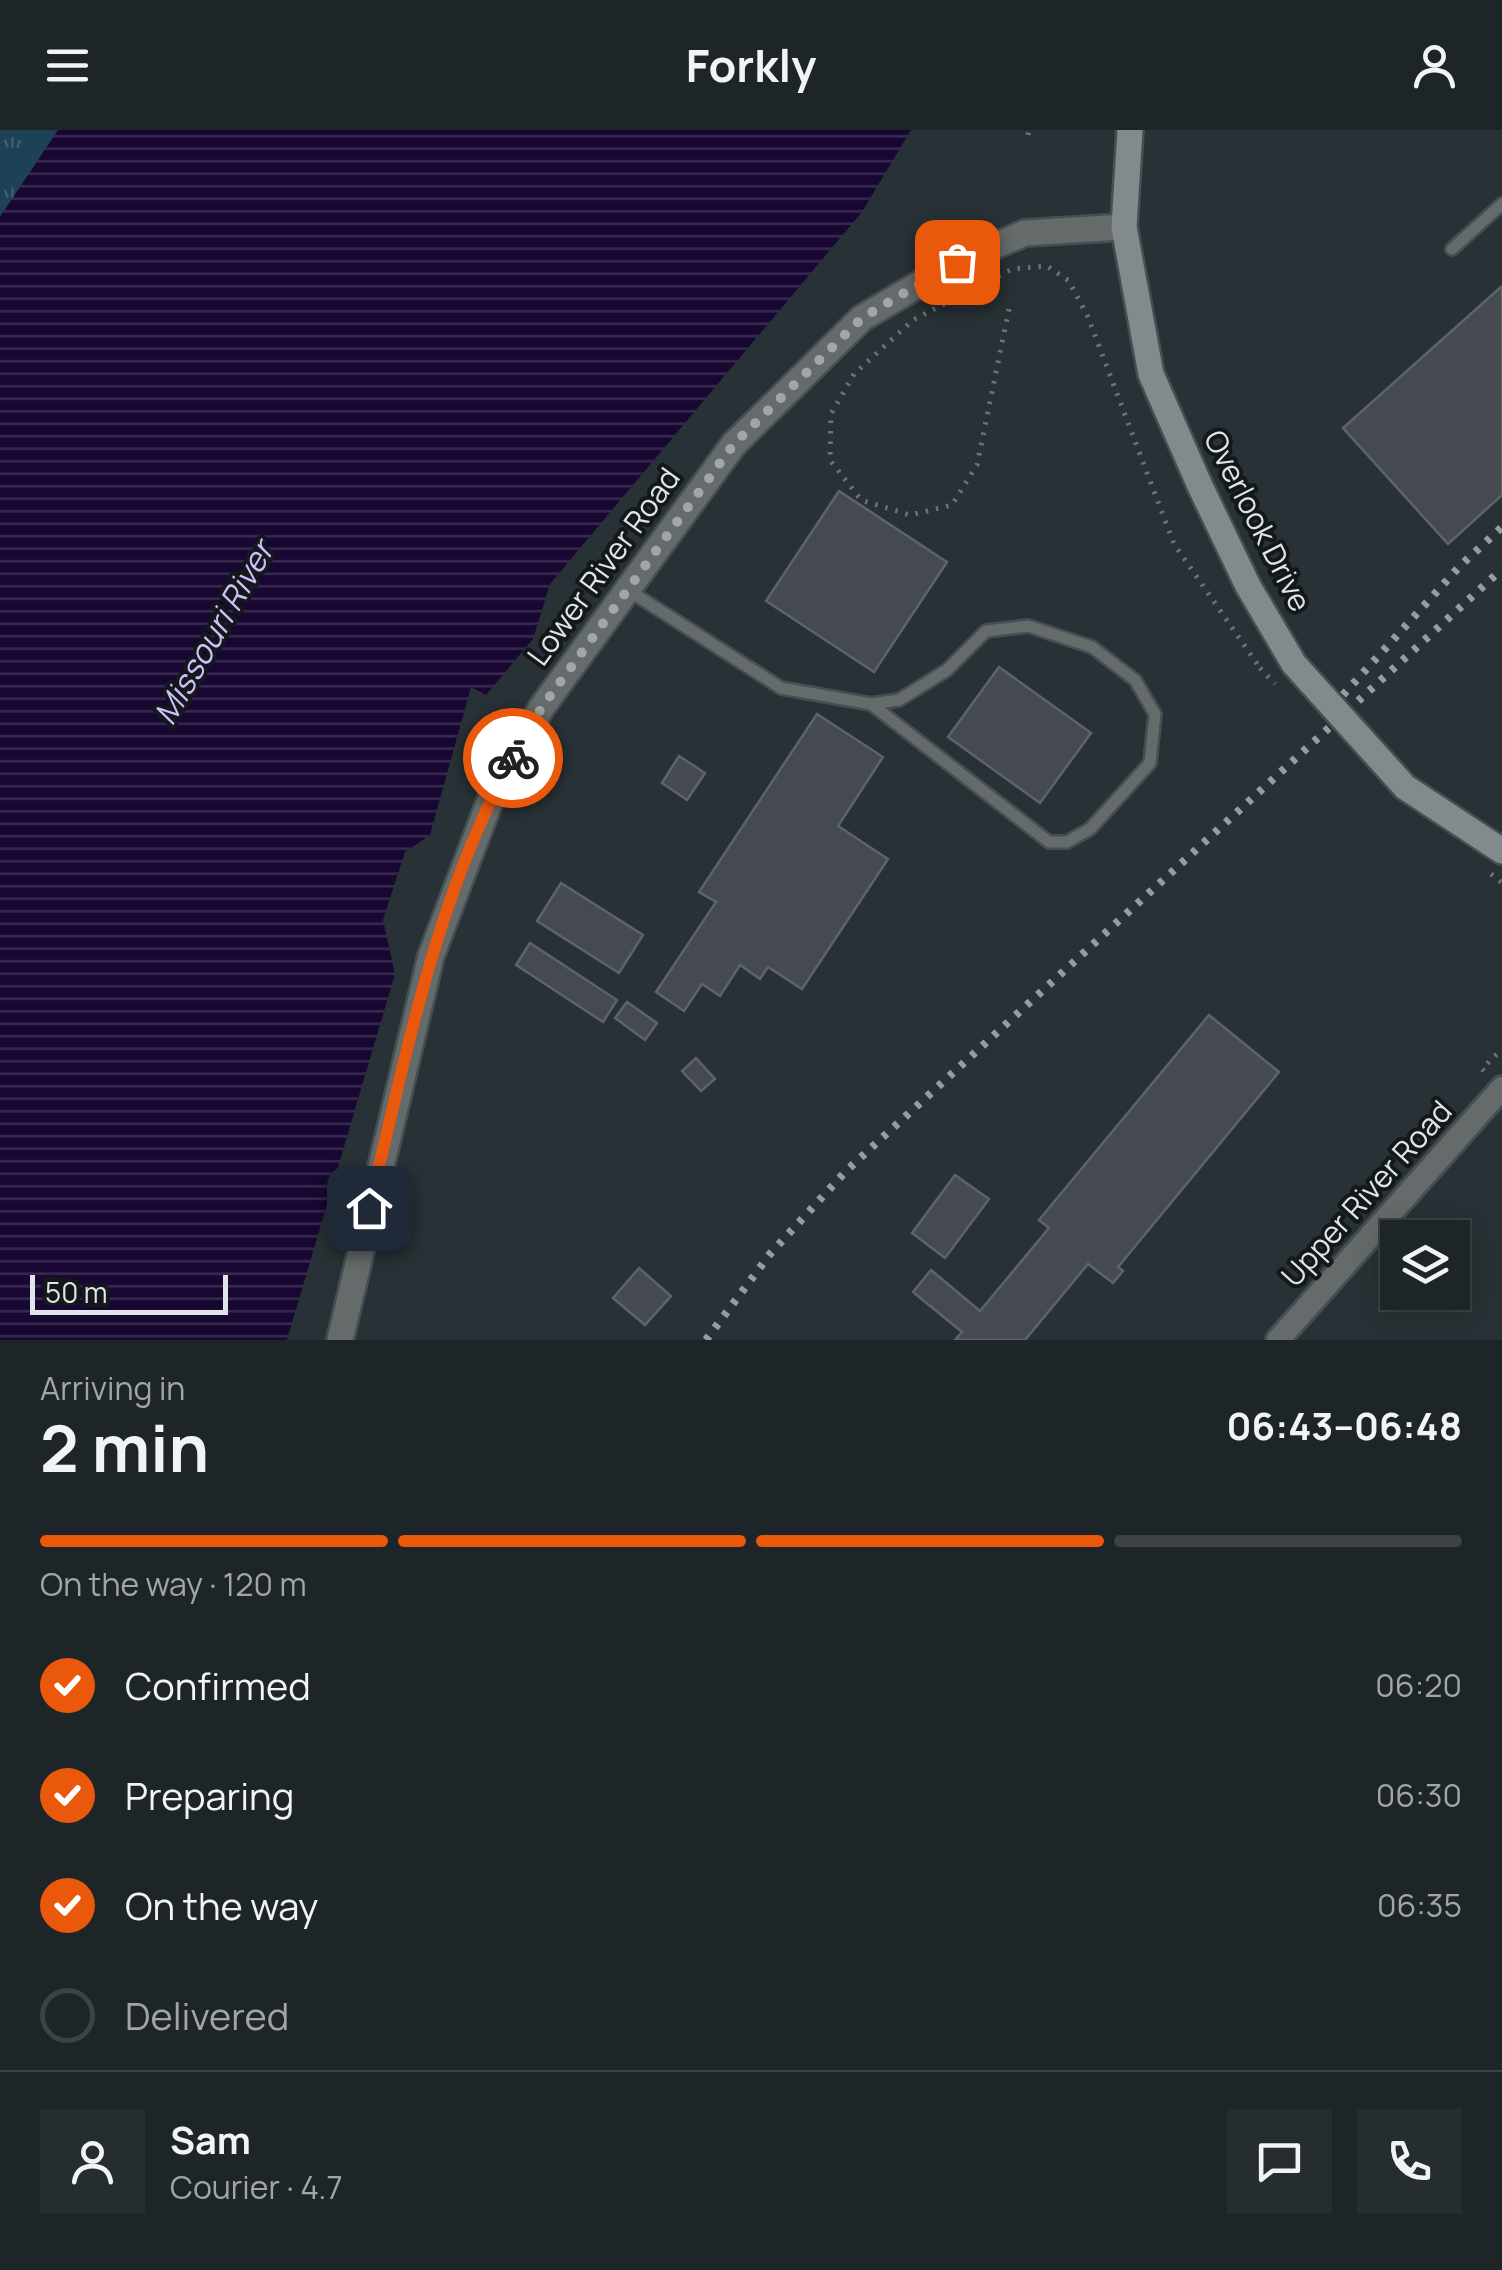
<!DOCTYPE html>
<html lang="en">
<head>
<meta charset="utf-8">
<style>
  :root { --surface:#1e2528; --page:#262d30; --text:#f1f3f6; --muted:#a1a5a8; --line:#3c4245; --accent:#ea580c }
  body { margin:0; font-family:Manrope,sans-serif; background:var(--page); color:var(--text); height:100vh; display:flex; flex-direction:column; font-size:38px; white-space:nowrap }
  * { box-sizing:border-box; margin:0 }
  p { font-size:32px; color:var(--muted) }
  .icon { flex:none; width:55px; height:55px; fill:none; stroke:currentColor; stroke-width:2; stroke-linecap:round; stroke-linejoin:round }
  .map { position:relative; height:1210px; overflow:hidden }
  .side { display:flex; flex-direction:column; background:var(--surface); flex:1 }
  .side>* { flex:none }
  .buttons { position:absolute; left:1380px; top:1090px; display:grid; gap:20px }
  .buttons a { display:grid; place-items:center; width:90px; height:90px; border-radius:0px; background:var(--surface); box-shadow:0 5px 25px #0003,0 0 0 2px var(--line); font-size:50px }
  .scale { position:absolute; left:30px; bottom:25px; width:198px; box-sizing:border-box; padding-left:10px; border:5px solid #e0e5e8; border-top:0; font-size:28px; line-height:35px; white-space:nowrap; color:#e0e5e8; -webkit-text-stroke:8px #14181a; paint-order:stroke }
  .pin { position:absolute; display:grid; place-items:center; width:85px; height:85px; color:#fff; margin:-42px; border-radius:20px; box-shadow:0 5px 15px #0006 }
  .courier { position:absolute; display:grid; place-items:center; width:100px; height:100px; margin:-50px; border:8px solid #ea580c; border-radius:50%; background:#fff; color:#222; box-shadow:0 2px 12px #0007 }
  .head em { font-style:normal; font-weight:700 }
  .head div { display:flex; flex-direction:column-reverse }
  .head { display:flex; align-items:center; justify-content:space-between; height:170px; padding:0 40px }
  h1 { font-size:65px; font-weight:700; line-height:75px }
  .bar { display:grid; grid-template-columns:repeat(4,1fr); gap:15px 10px; align-content:center; height:120px; padding:0 40px }
  .bar i { height:12px; border-radius:8px; background:var(--line) }
  .bar .on { background:var(--accent) }
  .bar p { grid-column:span 4 }
  .line { display:flex; align-items:center; gap:25px; padding:0 40px; border-top:2px solid var(--line) }
  .line div { flex:1 }
  .round { display:grid; place-items:center; flex:none; width:105px; height:105px; border-radius:0px; background:var(--page) }
  ol { padding:0 40px; list-style:none }
  li { display:flex; align-items:center; gap:30px; height:110px }
  li p { margin-inline-start:auto }
  li .icon { padding:10px; border-radius:50%; background:var(--accent); color:#fff; stroke-width:4 }
  li:last-child { color:var(--muted) }
  li i { width:55px; height:55px; border:5px solid var(--line); border-radius:50% }
  header { display:flex; justify-content:space-between; align-items:center; height:130px; padding:0 40px; background:var(--surface); font-size:45px; font-weight:700 }
  .map>svg:first-child { display:block }
  .grass { fill:url(#grass-tufts) }
  .water { fill:url(#water-rules) }
  .building { fill:#454950; stroke:#5e636b; stroke-width:2.5 }
  .lines { fill:none; stroke-linecap:round; stroke-linejoin:round }
  .service-casing { stroke:#454e52; stroke-width:16 }
  .minor-casing { stroke:#454e52; stroke-width:28 }
  .tertiary-casing { stroke:#454e52; stroke-width:30 }
  .secondary-casing { stroke:#454e52; stroke-width:30 }
  .path { stroke:#6c7377; stroke-width:5; stroke-dasharray:2.5 8; stroke-linecap:butt }
  .service { stroke:#656a6a; stroke-width:11 }
  .minor { stroke:#656a6a; stroke-width:22 }
  .tertiary { stroke:#656a6a; stroke-width:25 }
  .secondary { stroke:#828a8b; stroke-width:25 }
  .rail { stroke:#969da0; stroke-width:8; stroke-dasharray:5 10; stroke-linecap:butt }
  .secondary-bridge-casing { stroke:#454e52; stroke-width:30; stroke-linecap:butt }
  .path-bridge { stroke:#6c7377; stroke-width:5; stroke-dasharray:2.5 8; stroke-linecap:butt }
  .secondary-bridge { stroke:#828a8b; stroke-width:25 }
  .done { stroke:#a0a6a9; stroke-width:10; stroke-dasharray:0 18 }
  .route { stroke:#ea580c; stroke-width:12 }
  .labels { text-anchor:middle; stroke-width:8; stroke-linejoin:round; paint-order:stroke }
  .street-label { font-size:30px; fill:#e0e5e8; stroke:#14181a }
  .water-label { font-size:32px; font-style:italic; fill:#cdbffe; stroke:#14181a }
</style>
</head>
<body>
<header><svg class="icon" aria-label="menu" viewBox="0 0 24 24"><path d="M4 6h16M4 12h16M4 18h16"/></svg>Forkly<svg class="icon" aria-label="person" viewBox="0 0 24 24"><circle cx="12" cy="8" r="4"/><path d="M4 21q1-7 8-7t8 7"/></svg></header>
<div class="map">
<svg width="1502" height="1210" viewBox="0 0 1502 1210">
  <defs>
    <pattern id="grass-tufts" width="24" height="20" patternUnits="userSpaceOnUse" patternTransform="scale(2.5)"><rect width="24" height="20" fill="#1d4255"/><path d="M3 7l-1-3M5 7V3M7 7l1-3M15 17l-1-3M17 17v-4M19 17l1-3" fill="none" stroke="#3e5d6d"/></pattern>
    <pattern id="water-rules" width="6" height="5" patternUnits="userSpaceOnUse" patternTransform="scale(2.5)"><rect width="6" height="5" fill="#170732"/><path d="M0 2.5h6" fill="none" stroke="#382b50"/></pattern>
  </defs>
  <rect width="100%" height="100%" fill="#283135"/>
  <path class="grass" d="M0 0H58L0 87Z"/>
  <path class="water" d="M58 0H911L862 82 550 454 533 509 486 565 471 557 430 705 405 722 383 790 395 844 287 1210H0V87Z"/>
  <g class="building">
    <path d="M1502 156V365L1448 414 1343 298Z"/>
    <path d="M839 361 947 432 874 542 766 471Z"/>
    <path d="M999 537 1091 603 1040 673 948 607Z"/>
    <path d="M817 584 883 627 838 696 888 729 802 859 768 837 760 849 740 835 720 866 702 854 684 881 656 862 716 772 699 762Z"/>
    <path d="M679 626 705 643 687 670 662 653Z"/>
    <path d="M561 753 643 805 619 843 537 791Z"/>
    <path d="M530 813 617 870 603 892 516 835Z"/>
    <path d="M627 872 657 893 645 910 615 888Z"/>
    <path d="M1209 885 1279 942 1118 1137 1123 1141 1113 1153 1088 1134 1025 1210H955L962 1202 913 1162 931 1140 980 1181 1049 1098 1039 1090Z"/>
    <path d="M696 928 715 949 701 961 682 941Z"/>
    <path d="M955 1045 989 1069 945 1128 912 1103Z"/>
    <path d="M639 1138 671 1166 645 1195 613 1168Z"/>
  </g>
  <g class="lines">
    <g class="service-casing">
      <g id="service">
        <path d="M1452 119 1502 74"/>
        <path d="M628 460 781 558 871 574 1049 712H1067L1090 699 1150 633 1155 584 1135 550 1092 517 1028 496 986 501 947 540 899 570 871 574"/>
      </g>
    </g>
    <g class="minor-casing">
      <path id="minor" d="M1278 1210 1502 958"/>
    </g>
    <g class="tertiary-casing">
      <path id="tertiary" d="M340 1210 431 826 493 663 542 577 734 314 862 188 957 132 1025 103 1124 97"/>
    </g>
    <g class="secondary-casing">
      <g id="secondary">
        <path d="M1130 0 1124 97 1151 244 1200 356 1248 456 1294 534"/>
        <path d="M1405 657 1502 721"/>
      </g>
    </g>
    <g class="path">
      <path d="M1028 5 1029 0"/>
      <path d="M1009 179 977 335 952 375 910 385 861 370 830 330 831 284 854 244 913 190 1012 139 1047 136 1069 151 1088 187 1174 414 1260 538"/>
      <path d="M1491 744 1502 753"/>
      <path d="M1484 941 1482 939 1502 919"/>
    </g>
    <use href="#service" class="service"/>
    <use href="#minor" class="minor"/>
    <use href="#tertiary" class="tertiary"/>
    <use href="#secondary" class="secondary"/>
    <g class="rail">
      <path d="M1333 576 1460 436 1502 397"/>
      <path d="M706 1210 770 1124 846 1041 1502 439"/>
    </g>
    <g class="secondary-bridge-casing">
      <path id="secondary-bridge" d="M1294 534 1405 657"/>
    </g>
    <path class="path-bridge" d="M1260 538 1275 554"/>
    <use href="#secondary-bridge" class="secondary-bridge"/>
  </g>
  <g class="lines">
    <path class="done" d="M513 628 542 577 734 314 862 188 957 132"/>
    <path class="route" d="M369 1078C406 927 436 765 513 628"/>
  </g>
  <g class="labels">
    <g class="street-label">
      <text transform="translate(1257 391) rotate(63)" y="10">Overlook Drive</text>
      <text transform="translate(604 437) rotate(-54)" y="10">Lower River Road</text>
      <text transform="translate(1367 1064) rotate(-48)" y="10">Upper River Road</text>
    </g>
    <g class="water-label">
      <text transform="translate(214 503) rotate(-60)" y="11">Missouri River</text>
    </g>
  </g>
</svg>
<div class="buttons">
<a><svg class="icon" aria-label="layers" viewBox="0 0 24 24"><path d="M12 4l9 5-9 5-9-5zM3 14l9 5 9-5"/></svg></a>
</div>
<div class="scale">50 m</div>
<div class="pin" style="left:957px;top:132px;background:#ea580c"><svg class="icon" aria-label="bag" viewBox="0 0 24 24"><path d="M5 8h14l-1 12H6zM9 8a3 3 0 0 1 6 0"/></svg></div>
<div class="pin" style="left:369px;top:1078px;background:#1f2937"><svg class="icon" aria-label="home" viewBox="0 0 24 24"><path d="M3 11l9-7 9 7M6 9v11h12V9"/></svg></div>
<div class="courier" style="left:513px;top:628px"><svg class="icon" aria-label="bike" viewBox="0 0 24 24"><circle cx="6" cy="16" r="4"/><circle cx="18" cy="16" r="4"/><path d="M6 16l4-8h5l3 8M10 8l3 8H6M13 5h3"/></svg></div>
</div>
<section class="side">
<div class="head"><div><h1>2 min</h1><p>Arriving in</p></div><em>06:43–06:48</em></div>
<div class="bar"><i class="on"></i><i class="on"></i><i class="on"></i><i></i><p>On the way · 120 m</p></div>
<ol>
<li><svg class="icon" aria-label="check" viewBox="0 0 24 24"><path d="M5 12l5 5 9-10"/></svg>Confirmed<p>06:20</p></li>
<li><svg class="icon" aria-label="check" viewBox="0 0 24 24"><path d="M5 12l5 5 9-10"/></svg>Preparing<p>06:30</p></li>
<li><svg class="icon" aria-label="check" viewBox="0 0 24 24"><path d="M5 12l5 5 9-10"/></svg>On the way<p>06:35</p></li>
<li><i></i>Delivered</li>
</ol>
<div class="line" style="height:180px"><a class="round"><svg class="icon" aria-label="person" viewBox="0 0 24 24"><circle cx="12" cy="8" r="4"/><path d="M4 21q1-7 8-7t8 7"/></svg></a><div><b>Sam</b><p>Courier · 4.7</p></div><a class="round"><svg class="icon" aria-label="chat" viewBox="0 0 24 24"><path d="M4 5h16v11H9l-5 4z"/></svg></a><a class="round"><svg class="icon" aria-label="phone" viewBox="0 0 24 24"><path d="M5 4h4l2 5-3 2q2 4 5 5l2-3 5 2v4C11 20 4 13 5 4z"/></svg></a></div>
</section>
</body>
</html>
